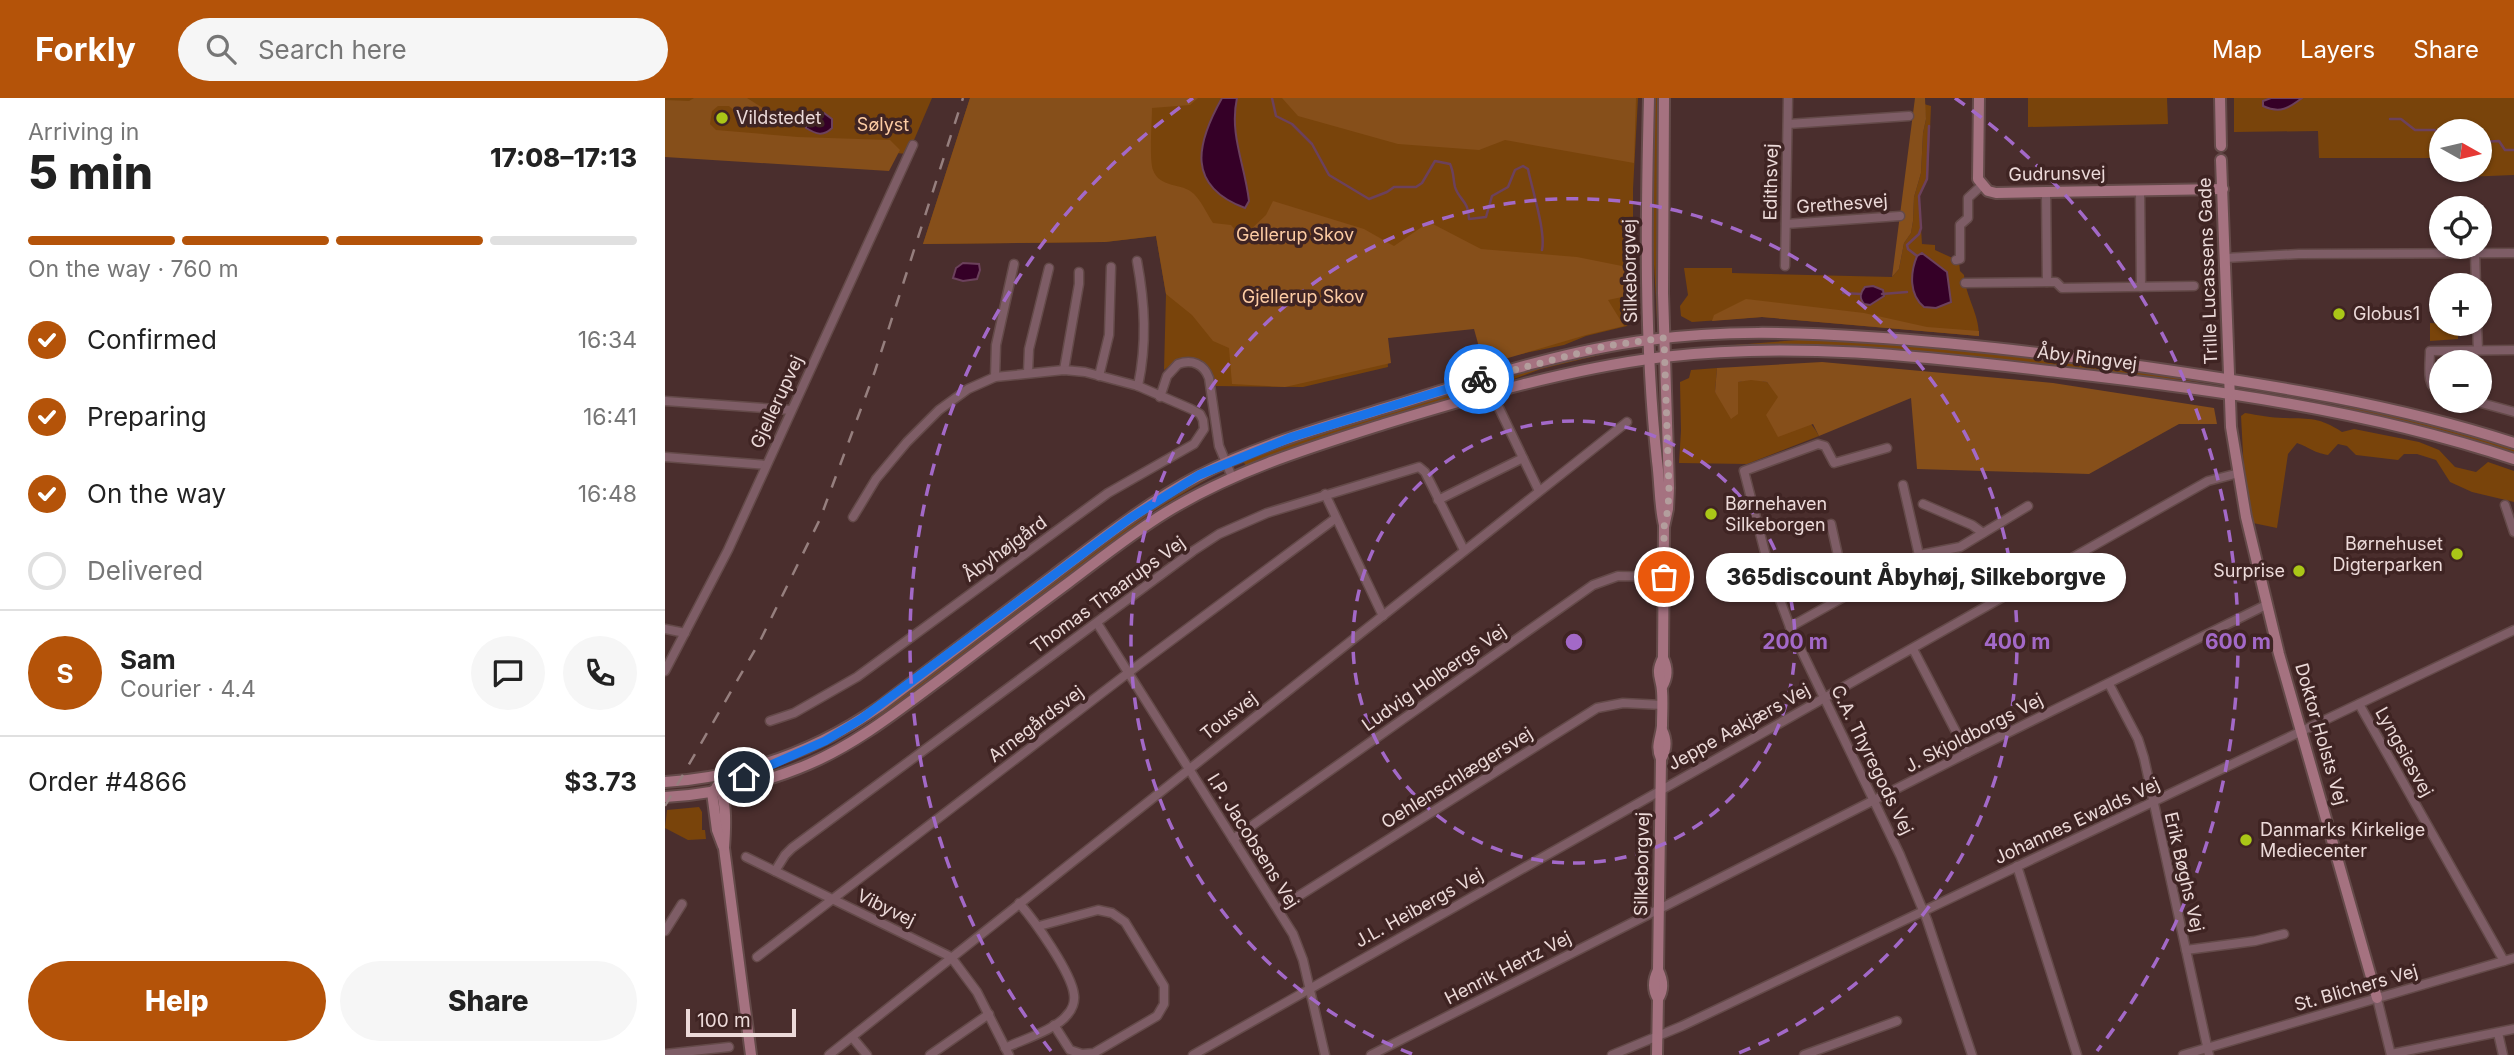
<!DOCTYPE html>
<html lang="en">
<head>
<meta charset="utf-8">
<style>
  :root { --surface:#fff; --page:#f6f6f6; --text:#222; --muted:#767676; --line:#e0e0e0; --accent:#b45309 }
  body { margin:0; font-family:Inter,sans-serif; background:var(--page); color:var(--text); height:100vh; display:flex; flex-direction:column; font-size:26px; white-space:nowrap }
  * { box-sizing:border-box; margin:0 }
  p { font-size:23px; color:var(--muted) }
  .icon { flex:none; width:38px; height:38px; fill:none; stroke:currentColor; stroke-width:2; stroke-linecap:round; stroke-linejoin:round }
  .map { position:relative; flex:1; overflow:hidden }
  .drawer { display:flex; flex-direction:column; background:var(--surface); width:665px }
  .drawer>* { flex:none }
  .needle { width:46px; rotate:98deg }
  .buttons { position:absolute; left:1764px; top:21px; display:grid; gap:14px }
  .buttons a { display:grid; place-items:center; width:63px; height:63px; border-radius:50%; background:var(--surface); box-shadow:0 2px 5px #0004; font-size:35px }
  .scale { position:absolute; left:21px; bottom:18px; width:110px; box-sizing:border-box; padding-left:7px; border:4px solid #ecdad9; border-top:0; font-size:19px; line-height:24px; white-space:nowrap; color:#ecdad9; -webkit-text-stroke:5px #3f2423; paint-order:stroke }
  .pin { position:absolute; display:grid; place-items:center; width:60px; height:60px; color:#fff; margin:-30px; border:4px solid #fff; border-radius:50%; box-shadow:0 2px 7px #0007 }
  .courier { position:absolute; display:grid; place-items:center; width:70px; height:70px; margin:-35px; border:5px solid #1a73e8; border-radius:50%; background:#fff; color:#222; box-shadow:0 2px 9px #0007 }
  .bubble { position:absolute; height:49px; border-radius:24px; background:var(--surface); box-shadow:0 2px 5px #0004; font-size:23px; font-weight:800; line-height:49px; text-align:center }
  .summary em { font-style:normal; font-weight:800 }
  .summary div { display:flex; flex-direction:column-reverse }
  .summary { display:flex; align-items:center; justify-content:space-between; height:119px; padding:0 28px }
  h1 { font-size:46px; font-weight:800; line-height:52px }
  .bar { display:grid; grid-template-columns:repeat(4,1fr); gap:10px 7px; align-content:center; height:84px; padding:0 28px }
  .bar i { height:9px; border-radius:5px; background:var(--line) }
  .bar .on { background:var(--accent) }
  .bar p { grid-column:span 4 }
  .line { display:flex; align-items:center; gap:18px; padding:0 28px; border-top:2px solid var(--line) }
  .line div { flex:1 }
  .round { display:grid; place-items:center; flex:none; width:74px; height:74px; border-radius:37px; background:var(--page) }
  ol { padding:0 28px; list-style:none }
  li { display:flex; align-items:center; gap:21px; height:77px }
  li p { margin-inline-start:auto }
  li .icon { padding:7px; border-radius:50%; background:var(--accent); color:#fff; stroke-width:4 }
  li:last-child { color:var(--muted) }
  li i { width:38px; height:38px; border:4px solid var(--line); border-radius:50% }
  .action { display:flex; gap:14px; margin-top:auto; padding:14px 28px }
  .action a { flex:1; height:80px; border-radius:42px; background:var(--accent); color:#fff; font-size:28px; font-weight:800; line-height:80px; text-align:center }
  .action a+a { background:var(--page); color:var(--text) }
  header { display:flex; align-items:center; gap:42px; box-sizing:border-box; height:98px; padding:0 35px; background:var(--accent); color:#fff }
  header strong { font-size:33px }
  nav { display:flex; gap:38px; margin-inline-start:auto; font-size:24px }
  .search { width:490px; height:63px; background:var(--page); display:flex; align-items:center; gap:18px; box-sizing:border-box; padding:0 24px; border-radius:38px; color:var(--muted); font-size:26px }
  main { display:flex; flex:1; min-height:0 }
  .map>svg:first-child { display:block }
  .green { fill:#79440b }
  .forest { fill:#864f1a }
  .water { fill:#350027; stroke:#6c415c; stroke-width:2 }
  .lines { fill:none; stroke-linecap:round; stroke-linejoin:round }
  .stream { stroke:#6c415c; stroke-width:2.5 }
  .street-casing { stroke:#644a49; stroke-width:11 }
  .secondary-casing { stroke:#644a49; stroke-width:14 }
  .street { stroke:#7e5d66; stroke-width:8 }
  .secondary { stroke:#a57280; stroke-width:10 }
  .rail { stroke:#967f7e; stroke-width:2.5; stroke-dasharray:12 12; stroke-linecap:butt }
  .done { stroke:#b39e9d; stroke-width:7; stroke-dasharray:0 12.6 }
  .route { stroke:#1a73e8; stroke-width:9 }
  .ring { fill:none; stroke:#a369c8; stroke-width:3.5; stroke-dasharray:12 9 }
  .poi-dot { fill:#aac717; stroke:#3f2423; stroke-width:2.5 }
  .labels { text-anchor:middle; stroke-width:7; stroke-linejoin:round; paint-order:stroke }
  .poi-label { font-size:18px; fill:#ecdad9; stroke:#3f2423; text-anchor:start }
  .park-label { font-size:18px; fill:#fdcca4; stroke:#3f2423 }
  .street-label { font-size:18px; fill:#ecdad9; stroke:#3f2423 }
  .centre { fill:#a369c8; stroke:#3f2423; stroke-width:3.5 }
  .ring-label { font-size:21px; text-anchor:middle; font-weight:bold; fill:#a369c8; stroke:#3f2423; stroke-width:7; stroke-linejoin:round; paint-order:stroke }
</style>
</head>
<body>
<header>
<strong>Forkly</strong>
<div class="search"><svg class="icon" aria-label="search" viewBox="0 0 24 24"><circle cx="10" cy="10" r="6"/><path d="M15 15l6 6"/></svg>Search here</div>
<nav><a>Map</a><a>Layers</a><a>Share</a></nav>
</header>
<main>
<section class="drawer">
<div class="summary"><div><h1>5 min</h1><p>Arriving in</p></div><em>17:08–17:13</em></div>
<div class="bar"><i class="on"></i><i class="on"></i><i class="on"></i><i></i><p>On the way · 760 m</p></div>
<ol>
<li><svg class="icon" aria-label="check" viewBox="0 0 24 24"><path d="M5 12l5 5 9-10"/></svg>Confirmed<p>16:34</p></li>
<li><svg class="icon" aria-label="check" viewBox="0 0 24 24"><path d="M5 12l5 5 9-10"/></svg>Preparing<p>16:41</p></li>
<li><svg class="icon" aria-label="check" viewBox="0 0 24 24"><path d="M5 12l5 5 9-10"/></svg>On the way<p>16:48</p></li>
<li><i></i>Delivered</li>
</ol>
<div class="line" style="height:126px"><b class="round" style="background:var(--accent);color:#fff">S</b><div><b>Sam</b><p>Courier · 4.4</p></div><a class="round"><svg class="icon" aria-label="chat" viewBox="0 0 24 24"><path d="M4 5h16v11H9l-5 4z"/></svg></a><a class="round"><svg class="icon" aria-label="phone" viewBox="0 0 24 24"><path d="M5 4h4l2 5-3 2q2 4 5 5l2-3 5 2v4C11 20 4 13 5 4z"/></svg></a></div>
<div class="line" style="height:91px"><div>Order #4866</div><b>$3.73</b></div>
<div class="action"><a>Help</a><a>Share</a></div>
</section>
<div class="map">
<svg width="1849" height="957" viewBox="0 0 1849 957">
  <rect width="100%" height="100%" fill="#4a2e2d"/>
  <g class="green">
    <path d="M0 0H267L243 56 0 37Z"/>
    <path d="M305 0H973L968 91V219L962 228 921 238 899 247 822 263 816 228 721 240 723 269 638 289 549 288C545 254 522 254 499 272L501 196 491 138 440 144 258 146Z"/>
    <path d="M988 0H994L992 221 986 112Z"/>
    <path d="M1363 0H1502L1503 26 1363 29Z"/>
    <path d="M1569 0H1849V77L1799 79V72H1815V33H1776V60H1654L1653 33 1569 34Z"/>
    <path d="M1259 6 1266 8 1263 81 1254 99 1257 146 1270 147V152L1294 163 1295 173 1299 177C1301 200 1314 215 1314 238L1097 219 1027 224 1016 218 1015 208 1023 197 1019 170H1067V175L1227 179 1234 171 1239 145 1246 135 1248 123 1249 99 1256 75 1258 35 1261 21Z"/>
    <path d="M1765 225 1793 226V241L1765 243Z"/>
    <path d="M1160 240C1289 250 1418 265 1546 283V285L1207 250 1149 248 1018 253 1030 250Z"/>
    <path d="M964 250 876 271 819 292 668 337 581 368 578 363C621 342 670 331 715 317 798 291 879 265 964 250Z"/>
    <path d="M1052 270 1050 294 1073 316V284L1086 281 1102 284C1118 305 1143 316 1154 338L1082 366 1014 365 1016 333 1015 284 1024 280 1026 272Z"/>
    <path d="M1584 294 1666 308 1716 313 1849 350V356L1745 325Z"/>
    <path d="M1580 315C1593 317 1607 320 1619 320 1645 321 1654 319 1677 334L1689 331 1754 344 1774 352 1790 369 1811 374 1823 364 1849 373V404L1807 394 1785 384 1771 362 1752 356H1739L1733 362 1691 357 1682 348 1673 346 1663 357C1647 354 1646 350 1632 345L1623 356 1612 430 1588 425 1579 374 1576 318Z"/>
    <path d="M546 377H549L487 414 201 629 143 661 69 685V683C128 671 189 644 232 601L455 434 507 398Z"/>
    <path d="M34 709 37 714V732H40L41 741 23 742 0 730 2 712Z"/>
  </g>
  <g class="forest">
    <path d="M29 0H82L104 14V24L97 28 83 25 64 8H53L47 13 45 26 51 32 133 39 225 42 235 52 224 73 0 59V2L24 3Z"/>
    <path d="M305 0H533L525 7 487 10C487 23 484 61 488 72 495 91 517 84 529 96 537 104 542 116 548 125L566 127 572 134 581 136 601 117 608 103 699 131 729 148 764 124 816 151 912 159 962 169V198L943 202 959 228 921 237 819 267 809 231 723 240 726 265 620 289 567 286 564 250 548 243 527 217 501 196 491 138 440 144 258 146Z"/>
    <path d="M617 0H971L969 65 840 42 814 52 733 46 633 18Z"/>
    <path d="M1250 0H1260L1261 21 1258 35 1256 75 1249 99 1248 123 1246 135 1239 145 1234 171 1227 179Z"/>
    <path d="M1081 201 1199 215 1262 229 1314 233V238L1097 219 1047 223 1049 217Z"/>
    <path d="M1157 264 1388 285 1549 310 1552 326H1514L1424 376 1252 371 1246 300 1154 338 1148 326 1113 339 1101 317 1113 299 1102 284 1086 282 1073 284V316L1066 321 1050 294 1052 270Z"/>
  </g>
  <g class="water">
    <path d="M557 0H572C564 36 580 67 584 103L580 110C521 88 531 46 557 0Z"/>
    <path d="M1606 0H1637C1624 10 1615 16 1598 8V3Z"/>
    <path d="M148 15H159L167 21V30C158 39 151 36 141 30V21Z"/>
    <path d="M1257 155 1282 174 1286 204 1271 210 1259 209C1244 197 1245 175 1252 158Z"/>
    <path d="M298 165 314 166 315 172 312 181 298 183 288 180 291 170Z"/>
    <path d="M1208 188 1218 192 1219 198 1205 207 1199 206C1194 200 1195 195 1200 189Z"/>
  </g>
  <g class="lines">
    <g class="stream">
      <path d="M607 0 611 18 627 26 647 46 664 77 704 101 722 94 729 89H751L757 85 770 63 785 66C789 74 788 81 790 89 794 102 804 103 804 121L821 119 827 98 843 89 850 72 858 68 863 71C867 91 881 134 877 152"/>
      <path d="M1725 21H1736L1750 32H1770L1776 39"/>
      <path d="M1815 44 1834 43 1840 52H1849"/>
      <path d="M1252 158 1243 151 1242 147 1254 136 1256 130 1254 98 1262 81 1264 28"/>
      <path d="M1178 195 1196 196"/>
      <path d="M1217 196 1242 194"/>
    </g>
    <g class="street-casing">
      <g id="street">
        <path d="M1123 26 1244 18"/>
        <path d="M1475 93 1476 189"/>
        <path d="M1121 126 1235 118"/>
        <path d="M1810 155 1811 187"/>
        <path d="M1560 160 1634 156 1849 155"/>
        <path d="M1291 162 1295 161V127L1303 120V100L1317 87"/>
        <path d="M472 163C480 206 482 245 473 288"/>
        <path d="M1120 168 1123 0"/>
        <path d="M1382 184H1391L1397 190 1529 188"/>
        <path d="M1300 185 1382 184 1381 95"/>
        <path d="M1812 226 1813 252"/>
        <path d="M399 272 414 186V174"/>
        <path d="M363 275 364 251 384 170"/>
        <path d="M434 278 444 237 446 169"/>
        <path d="M330 279 331 247 349 166"/>
        <path d="M1776 294C1760 290 1765 267 1765 253L1849 252"/>
        <path d="M495 299 502 278 513 266C527 261 539 266 544 280L554 348 567 379"/>
        <path d="M0 303 126 312"/>
        <path d="M1809 303 1849 314"/>
        <path d="M834 310 874 393"/>
        <path d="M1222 350 1169 365 1160 348 1153 346 1079 373 1106 478 1125 529 1235 757 1262 822 1307 957"/>
        <path d="M0 359 101 367"/>
        <path d="M1238 387 1254 457"/>
        <path d="M660 396 718 518"/>
        <path d="M773 402 858 360"/>
        <path d="M1258 406 1307 427 1318 435"/>
        <path d="M1840 407 1849 434"/>
        <path d="M1166 426 1182 498"/>
        <path d="M432 525 628 836 638 862 660 957"/>
        <path d="M1125 529 1254 457 1295 449 1363 408"/>
        <path d="M0 531 20 535"/>
        <path d="M1248 551 1302 655"/>
        <path d="M0 573 63 452 248 47"/>
        <path d="M1444 586 1473 641 1479 660 1544 957"/>
        <path d="M1694 606 1839 863"/>
        <path d="M105 623 129 615 192 579 443 395 529 346 539 331 538 322 535 316 526 311 473 288 420 274 399 272 330 279 303 291 274 312 242 344 211 381 188 419"/>
        <path d="M568 741 928 487 953 478 999 479"/>
        <path d="M81 759 286 859 312 894 344 957"/>
        <path d="M1352 768 1412 957"/>
        <path d="M110 773 120 757 127 750 528 453 554 436 602 415 754 369 760 374 799 452"/>
        <path d="M613 811 932 610 958 605 997 607"/>
        <path d="M374 828 433 812 447 815 460 824 499 888V906L492 918 429 955 417 956 405 952 389 927"/>
        <path d="M0 833 17 806"/>
        <path d="M1521 852 1590 843 1619 836"/>
        <path d="M92 859 476 565 671 420"/>
        <path d="M1712 900 1726 957"/>
        <path d="M1833 935 1838 957"/>
        <path d="M187 939 202 957"/>
        <path d="M340 950C357 942 392 931 402 917 407 912 410 904 409 897 407 875 369 822 354 805"/>
        <path d="M0 956 64 949"/>
        <path d="M1726 956 1849 931"/>
        <path d="M164 957 962 324"/>
        <path d="M265 957 324 916"/>
        <path d="M528 957 1543 383 1574 375"/>
        <path d="M706 957 1302 655 1601 507"/>
        <path d="M947 957 1017 928 1849 532"/>
        <path d="M1139 957 1232 923"/>
        <path d="M1518 957 1849 860"/>
      </g>
    </g>
    <g class="secondary-casing">
      <g id="secondary">
        <path d="M984 0C981 121 979 242 992 363 995 385 994 406 999 427"/>
        <path d="M1314 0 1313 81 1323 93 1331 95 1558 91"/>
        <path d="M1555 0 1556 48"/>
        <path d="M1556 62 1566 329 1581 419 1614 556 1712 900"/>
        <path d="M997 589C1003 579 1003 570 998 560"/>
        <path d="M996 661C1002 651 1002 642 997 632"/>
        <path d="M0 684C79 679 149 654 214 609 273 565 331 521 389 477 435 442 482 405 533 378 595 346 664 327 730 307 814 281 897 253 984 242 1057 232 1130 234 1203 239 1296 245 1389 256 1481 269 1605 287 1730 306 1849 345"/>
        <path d="M52 688C63 698 60 736 59 750L86 957"/>
        <path d="M0 699C50 696 98 686 144 666 193 645 235 611 277 580 319 548 361 516 403 485 435 461 466 436 500 415 568 373 643 350 719 326 811 298 903 271 998 259 1129 243 1262 259 1393 274 1546 291 1702 312 1849 361"/>
        <path d="M58 748 52 732 47 694 56 686 73 680"/>
        <path d="M993 901C999 892 998 882 993 872"/>
        <path d="M992 957 993 901C987 891 988 882 993 872L996 661C990 648 996 640 997 628 997 616 998 604 997 593 996 578 990 576 998 560L999 429 1003 411 1004 390 998 195 999 0"/>
      </g>
    </g>
    <use href="#street" class="street"/>
    <use href="#secondary" class="secondary"/>
    <path class="rail" d="M0 708 95 543 155 421 210 273 298 0"/>
  </g>
  <g class="lines">
    <path class="done" d="M814 281 941 248 999 240 1004 390 1003 411 999 429V479"/>
    <path class="route" d="M79 679 160 643 196 621 464 421 534 377 627 339 814 281"/>
  </g>
  <g class="ring">
    <circle cx="909" cy="544" r="221"/>
    <path d="M747 956A443 443 0 1 1 1071 956"/>
    <path d="M386 953A664 664 0 0 1 528 0M1290 0A664 664 0 0 1 1432 953"/>
  </g>
  <g class="poi-dot">
    <circle cx="57" cy="20" r="7"/>
    <circle cx="1674" cy="216" r="7"/>
    <circle cx="1046" cy="416" r="7"/>
    <circle cx="1792" cy="456" r="7"/>
    <circle cx="1634" cy="473" r="7"/>
    <circle cx="1581" cy="742" r="7"/>
  </g>
  <g class="labels">
    <g class="poi-label">
      <text x="71" y="26">Vildstedet</text>
      <text x="1688" y="222">Globus1</text>
      <text x="1060" y="412">Børnehaven<tspan x="1060" dy="21">Silkeborgen</tspan></text>
      <text x="1778" y="452" text-anchor="end">Børnehuset<tspan x="1778" dy="21">Digterparken</tspan></text>
      <text x="1620" y="479" text-anchor="end">Surprise</text>
      <text x="1595" y="738">Danmarks Kirkelige<tspan x="1595" dy="21">Mediecenter</tspan></text>
    </g>
    <g class="park-label">
      <text x="218" y="33">Sølyst</text>
      <text x="630" y="143">Gellerup Skov</text>
      <text x="638" y="205">Gjellerup Skov</text>
    </g>
    <g class="street-label">
      <text transform="translate(1392 76) rotate(-1)" y="6">Gudrunsvej</text>
      <text transform="translate(1106 84) rotate(-89)" y="6">Edithsvej</text>
      <text transform="translate(1177 106) rotate(-4)" y="6">Grethesvej</text>
      <text transform="translate(965 173) rotate(-91)" y="6">Silkeborgvej</text>
      <text transform="translate(1543 173) rotate(-92)" y="6">Trille Lucassens Gade</text>
      <text transform="translate(1422 260) rotate(7)" y="6">Åby Ringvej</text>
      <text transform="translate(112 304) rotate(-65)" y="6">Gjellerupvej</text>
      <text transform="translate(340 451) rotate(-36)" y="6">Åbyhøjgård</text>
      <text transform="translate(443 497) rotate(-36)" y="6">Thomas Thaarups Vej</text>
      <text transform="translate(769 580) rotate(-35)" y="6">Ludvig Holbergs Vej</text>
      <text transform="translate(564 618) rotate(-38)" y="6">Tousvej</text>
      <text transform="translate(371 626) rotate(-37)" y="6">Arnegårdsvej</text>
      <text transform="translate(1074 629) rotate(-29)" y="6">Jeppe Aakjærs Vej</text>
      <text transform="translate(1309 635) rotate(-27)" y="6">J. Skjoldborgs Vej</text>
      <text transform="translate(1656 636) rotate(74)" y="6">Doktor Holsts Vej</text>
      <text transform="translate(1739 654) rotate(61)" y="6">Lyngsiesvej</text>
      <text transform="translate(1207 662) rotate(64)" y="6">C.A. Thyregods Vej</text>
      <text transform="translate(792 680) rotate(-32)" y="6">Oehlenschlægersvej</text>
      <text transform="translate(1412 723) rotate(-25)" y="6">Johannes Ewalds Vej</text>
      <text transform="translate(588 743) rotate(58)" y="6">I.P. Jacobsens Vej</text>
      <text transform="translate(977 766) rotate(-89)" y="6">Silkeborgvej</text>
      <text transform="translate(1519 774) rotate(77)" y="6">Erik Bøghs Vej</text>
      <text transform="translate(221 810) rotate(26)" y="6">Vibyvej</text>
      <text transform="translate(754 810) rotate(-29)" y="6">J.L. Heibergs Vej</text>
      <text transform="translate(843 870) rotate(-27)" y="6">Henrik Hertz Vej</text>
      <text transform="translate(1691 890) rotate(-16)" y="6">St. Blichers Vej</text>
    </g>
  </g>
  <circle cx="909" cy="544" r="10" class="centre"/>
  <g class="ring-label">
    <text x="1130" y="551">200 m</text>
    <text x="1352" y="551">400 m</text>
    <text x="1573" y="551">600 m</text>
  </g>
</svg>
<div class="buttons">
<a><svg class="needle" viewBox="-14 -14 28 28"><path d="M0-13l5 13h-10z" fill="#e53935"/><path d="M0 13l5-13h-10z" fill="#767676"/></svg></a>
<a><svg class="icon" aria-label="locate" viewBox="0 0 24 24"><circle cx="12" cy="12" r="6"/><path d="M12 2v4M12 18v4M2 12h4M18 12h4"/></svg></a>
<a>+</a>
<a>−</a>
</div>
<div class="scale">100 m</div>
<div class="pin" style="left:999px;top:479px;background:#ea580c"><svg class="icon" aria-label="bag" viewBox="0 0 24 24"><path d="M5 8h14l-1 12H6zM9 8a3 3 0 0 1 6 0"/></svg></div>
<div class="pin" style="left:79px;top:679px;background:#1f2937"><svg class="icon" aria-label="home" viewBox="0 0 24 24"><path d="M3 11l9-7 9 7M6 9v11h12V9"/></svg></div>
<div class="courier" style="left:814px;top:281px"><svg class="icon" aria-label="bike" viewBox="0 0 24 24"><circle cx="6" cy="16" r="4"/><circle cx="18" cy="16" r="4"/><path d="M6 16l4-8h5l3 8M10 8l3 8H6M13 5h3"/></svg></div>
<div class="bubble" style="left:1041px;top:455px;width:420px">365discount Åbyhøj, Silkeborgve</div>
</div>
</main>
</body>
</html>
